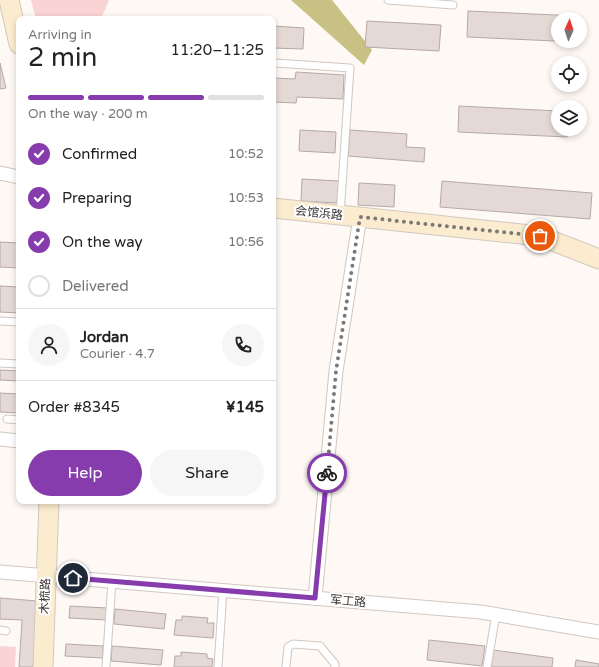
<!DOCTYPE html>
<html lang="en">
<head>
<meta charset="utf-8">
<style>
  :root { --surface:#fff; --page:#f6f6f6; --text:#222; --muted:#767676; --line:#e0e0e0; --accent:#873cad }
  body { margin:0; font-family:"Varela Round","Noto Sans SC",sans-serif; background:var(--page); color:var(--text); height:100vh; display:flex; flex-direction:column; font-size:15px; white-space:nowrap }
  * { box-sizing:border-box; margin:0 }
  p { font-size:13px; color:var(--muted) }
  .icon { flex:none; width:22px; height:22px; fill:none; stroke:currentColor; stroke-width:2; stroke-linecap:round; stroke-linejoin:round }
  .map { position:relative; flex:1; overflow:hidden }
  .side { position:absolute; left:16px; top:16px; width:260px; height:488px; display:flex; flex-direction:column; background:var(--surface); border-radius:8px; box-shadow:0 2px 6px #0003 }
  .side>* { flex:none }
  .needle { width:26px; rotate:3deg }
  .buttons { position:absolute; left:551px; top:12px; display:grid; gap:8px }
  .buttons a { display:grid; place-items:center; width:36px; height:36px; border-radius:50%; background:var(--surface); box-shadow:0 2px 6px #0003; font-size:20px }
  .pin { position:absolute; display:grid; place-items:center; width:34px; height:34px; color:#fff; margin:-17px; border:2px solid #fff; border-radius:50%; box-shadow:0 1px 4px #0007 }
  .courier { position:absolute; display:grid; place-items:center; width:40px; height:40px; margin:-20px; border:3px solid #873cad; border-radius:50%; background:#fff; color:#222; box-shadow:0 1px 5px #0007 }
  .overview em { font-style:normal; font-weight:600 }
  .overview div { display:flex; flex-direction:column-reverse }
  .overview { display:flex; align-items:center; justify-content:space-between; height:68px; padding:0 12px }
  h1 { font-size:26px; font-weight:600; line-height:30px }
  .bar { display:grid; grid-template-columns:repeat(4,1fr); gap:6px 4px; align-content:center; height:48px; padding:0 12px }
  .bar i { height:5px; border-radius:3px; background:var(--line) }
  .bar .on { background:var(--accent) }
  .bar p { grid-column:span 4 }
  .line { display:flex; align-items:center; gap:10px; padding:0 12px; border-top:1px solid var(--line) }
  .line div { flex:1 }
  .round { display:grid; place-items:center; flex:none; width:42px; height:42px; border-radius:21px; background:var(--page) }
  ol { padding:0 12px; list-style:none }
  li { display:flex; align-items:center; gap:12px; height:44px }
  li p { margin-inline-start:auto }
  li .icon { padding:4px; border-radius:50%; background:var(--accent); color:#fff; stroke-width:4 }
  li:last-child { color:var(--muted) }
  li i { width:22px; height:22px; border:2px solid var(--line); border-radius:50% }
  .primary-button { display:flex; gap:8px; margin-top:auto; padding:8px 12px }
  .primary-button a { flex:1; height:46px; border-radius:24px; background:var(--accent); color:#fff; font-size:16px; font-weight:600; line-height:46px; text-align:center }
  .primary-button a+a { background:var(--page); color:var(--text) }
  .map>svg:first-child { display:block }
  .green { fill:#fad3d4 }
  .water { fill:#c8c183 }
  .building { fill:#e5d9d5; stroke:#b5a9a6 }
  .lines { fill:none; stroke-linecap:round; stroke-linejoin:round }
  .lane-casing { stroke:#d0c7c0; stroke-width:9 }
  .street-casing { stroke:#d0c7c0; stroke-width:15 }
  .secondary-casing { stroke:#d0c7c0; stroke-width:21 }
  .lane { stroke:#fff; stroke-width:7 }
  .street { stroke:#fff; stroke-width:13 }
  .secondary { stroke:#fceccf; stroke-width:19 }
  .done { stroke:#7c7875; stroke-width:4; stroke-dasharray:0 7.2 }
  .route { stroke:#873cad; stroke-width:5 }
  .labels { text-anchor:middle; stroke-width:4; stroke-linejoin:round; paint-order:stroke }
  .street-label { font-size:12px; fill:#363230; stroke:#fff }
</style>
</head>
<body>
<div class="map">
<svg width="599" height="667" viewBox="0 0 599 667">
  <rect width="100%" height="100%" fill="#fff9f5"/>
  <g class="green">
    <path d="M31 0H109L101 19H36Z"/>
    <path d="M0 646 16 647 15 667H0Z"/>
  </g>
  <path class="water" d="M291 0H332L372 50 364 65Z"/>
  <g class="building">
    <path d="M468 11 577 16V19H558V41L576 42 467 37Z"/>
    <path d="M367 21 441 25 439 51 365 47Z"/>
    <path d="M273 26 304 28 303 49 273 48Z"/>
    <path d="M0 63 6 88 0 89Z"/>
    <path d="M296 72 344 75 343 99 297 97 296 103 273 102 274 78 295 79Z"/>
    <path d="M459 106 558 111V129H568L567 137 458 132Z"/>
    <path d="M300 130 336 132 335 153 299 151Z"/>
    <path d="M350 130 407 134 406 147 425 148 424 162 348 156Z"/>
    <path d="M302 179 339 181 337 203 301 201Z"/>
    <path d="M442 181 592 193 590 219 440 207Z"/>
    <path d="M359 183 395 185 394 207 358 205Z"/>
    <path d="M0 242 19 243V268L0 267Z"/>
    <path d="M0 286 19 287V313L0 312Z"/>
    <path d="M0 370 19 371V381L0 380Z"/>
    <path d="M0 393 19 394V413L0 412Z"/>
    <path d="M0 598 38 601 34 667H19L22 620 0 619Z"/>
    <path d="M70 606 107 608 106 620 69 618Z"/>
    <path d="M115 609 166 614 164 629 114 624Z"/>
    <path d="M182 616 208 618 207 623H214L213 638 174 635 176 620H182Z"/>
    <path d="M429 640 485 646 482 666 427 660Z"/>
    <path d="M66 644 103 646V658L65 656Z"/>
    <path d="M112 646 163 650 161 665 111 661Z"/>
    <path d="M493 650 553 658 552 667H491Z"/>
    <path d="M181 652 207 654V658L213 659 212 667H174L175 656H181Z"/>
    <path d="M576 660 599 664V667H575Z"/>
  </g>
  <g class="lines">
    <g class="lane-casing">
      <g id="lane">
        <path d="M388 0 453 5"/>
        <path d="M275 63 350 68 340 215"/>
        <path d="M0 321 19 322"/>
        <path d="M0 363 19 364"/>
        <path d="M7 419 19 420"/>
        <path d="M0 630 6 631"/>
        <path d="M106 667 112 581"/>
        <path d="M218 667 223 590"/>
        <path d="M286 667 288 647 293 644 320 646 335 664V667"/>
        <path d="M487 667 496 614"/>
      </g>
    </g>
    <g class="street-casing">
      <g id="street">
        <path d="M0 173 19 177"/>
        <path d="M0 439 19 441"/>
        <path d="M0 572 481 612 599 632"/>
        <path d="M315 598 336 371 360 217"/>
      </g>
    </g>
    <g class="secondary-casing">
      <g id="secondary">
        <path d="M9 0 19 44"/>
        <path d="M273 208 540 236 599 259"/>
        <path d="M43 667 49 501"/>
      </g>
    </g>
    <use href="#lane" class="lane"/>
    <use href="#street" class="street"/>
    <use href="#secondary" class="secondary"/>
  </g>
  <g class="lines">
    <path class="done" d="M327 473 336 371 360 217 540 236"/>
    <path class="route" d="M73 578 315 598 327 473"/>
  </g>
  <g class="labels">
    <g class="street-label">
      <text transform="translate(319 213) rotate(6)" y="4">会馆浜路</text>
      <text transform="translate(45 596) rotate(-88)" y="4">木梳路</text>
      <text transform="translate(348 601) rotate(5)" y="4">军工路</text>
    </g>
  </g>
</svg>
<div class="buttons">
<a><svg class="needle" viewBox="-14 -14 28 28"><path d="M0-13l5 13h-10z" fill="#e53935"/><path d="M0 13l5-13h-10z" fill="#767676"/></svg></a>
<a><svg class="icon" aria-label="locate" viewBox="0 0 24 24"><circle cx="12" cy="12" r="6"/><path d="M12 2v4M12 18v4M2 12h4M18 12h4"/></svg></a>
<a><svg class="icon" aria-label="layers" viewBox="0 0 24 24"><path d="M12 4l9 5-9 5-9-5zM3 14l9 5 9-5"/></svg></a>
</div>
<div class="pin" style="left:540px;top:236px;background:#ea580c"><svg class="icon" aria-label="bag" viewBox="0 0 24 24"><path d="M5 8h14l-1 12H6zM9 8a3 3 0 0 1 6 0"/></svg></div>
<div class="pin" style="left:73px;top:578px;background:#1f2937"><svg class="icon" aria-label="home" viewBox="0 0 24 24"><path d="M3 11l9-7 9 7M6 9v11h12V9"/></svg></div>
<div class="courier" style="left:327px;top:473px"><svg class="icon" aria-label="bike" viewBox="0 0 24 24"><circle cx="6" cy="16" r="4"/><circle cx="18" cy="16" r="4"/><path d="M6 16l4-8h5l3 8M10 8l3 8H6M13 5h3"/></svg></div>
<section class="side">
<div class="overview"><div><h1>2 min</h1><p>Arriving in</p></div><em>11:20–11:25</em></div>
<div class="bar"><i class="on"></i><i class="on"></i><i class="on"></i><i></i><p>On the way · 200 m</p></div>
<ol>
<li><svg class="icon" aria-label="check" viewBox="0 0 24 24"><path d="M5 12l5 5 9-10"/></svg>Confirmed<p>10:52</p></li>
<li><svg class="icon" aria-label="check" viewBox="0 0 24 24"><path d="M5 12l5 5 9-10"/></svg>Preparing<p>10:53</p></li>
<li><svg class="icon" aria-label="check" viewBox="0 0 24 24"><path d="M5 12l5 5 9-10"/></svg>On the way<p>10:56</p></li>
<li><i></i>Delivered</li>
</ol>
<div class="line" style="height:72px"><a class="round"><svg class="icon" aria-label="person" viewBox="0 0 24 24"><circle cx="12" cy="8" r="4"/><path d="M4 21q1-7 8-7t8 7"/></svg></a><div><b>Jordan</b><p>Courier · 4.7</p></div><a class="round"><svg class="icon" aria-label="phone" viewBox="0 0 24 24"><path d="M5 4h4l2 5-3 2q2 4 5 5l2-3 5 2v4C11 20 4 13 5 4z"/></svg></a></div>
<div class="line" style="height:52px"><div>Order #8345</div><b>¥145</b></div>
<div class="primary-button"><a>Help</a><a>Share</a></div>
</section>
</div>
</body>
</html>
